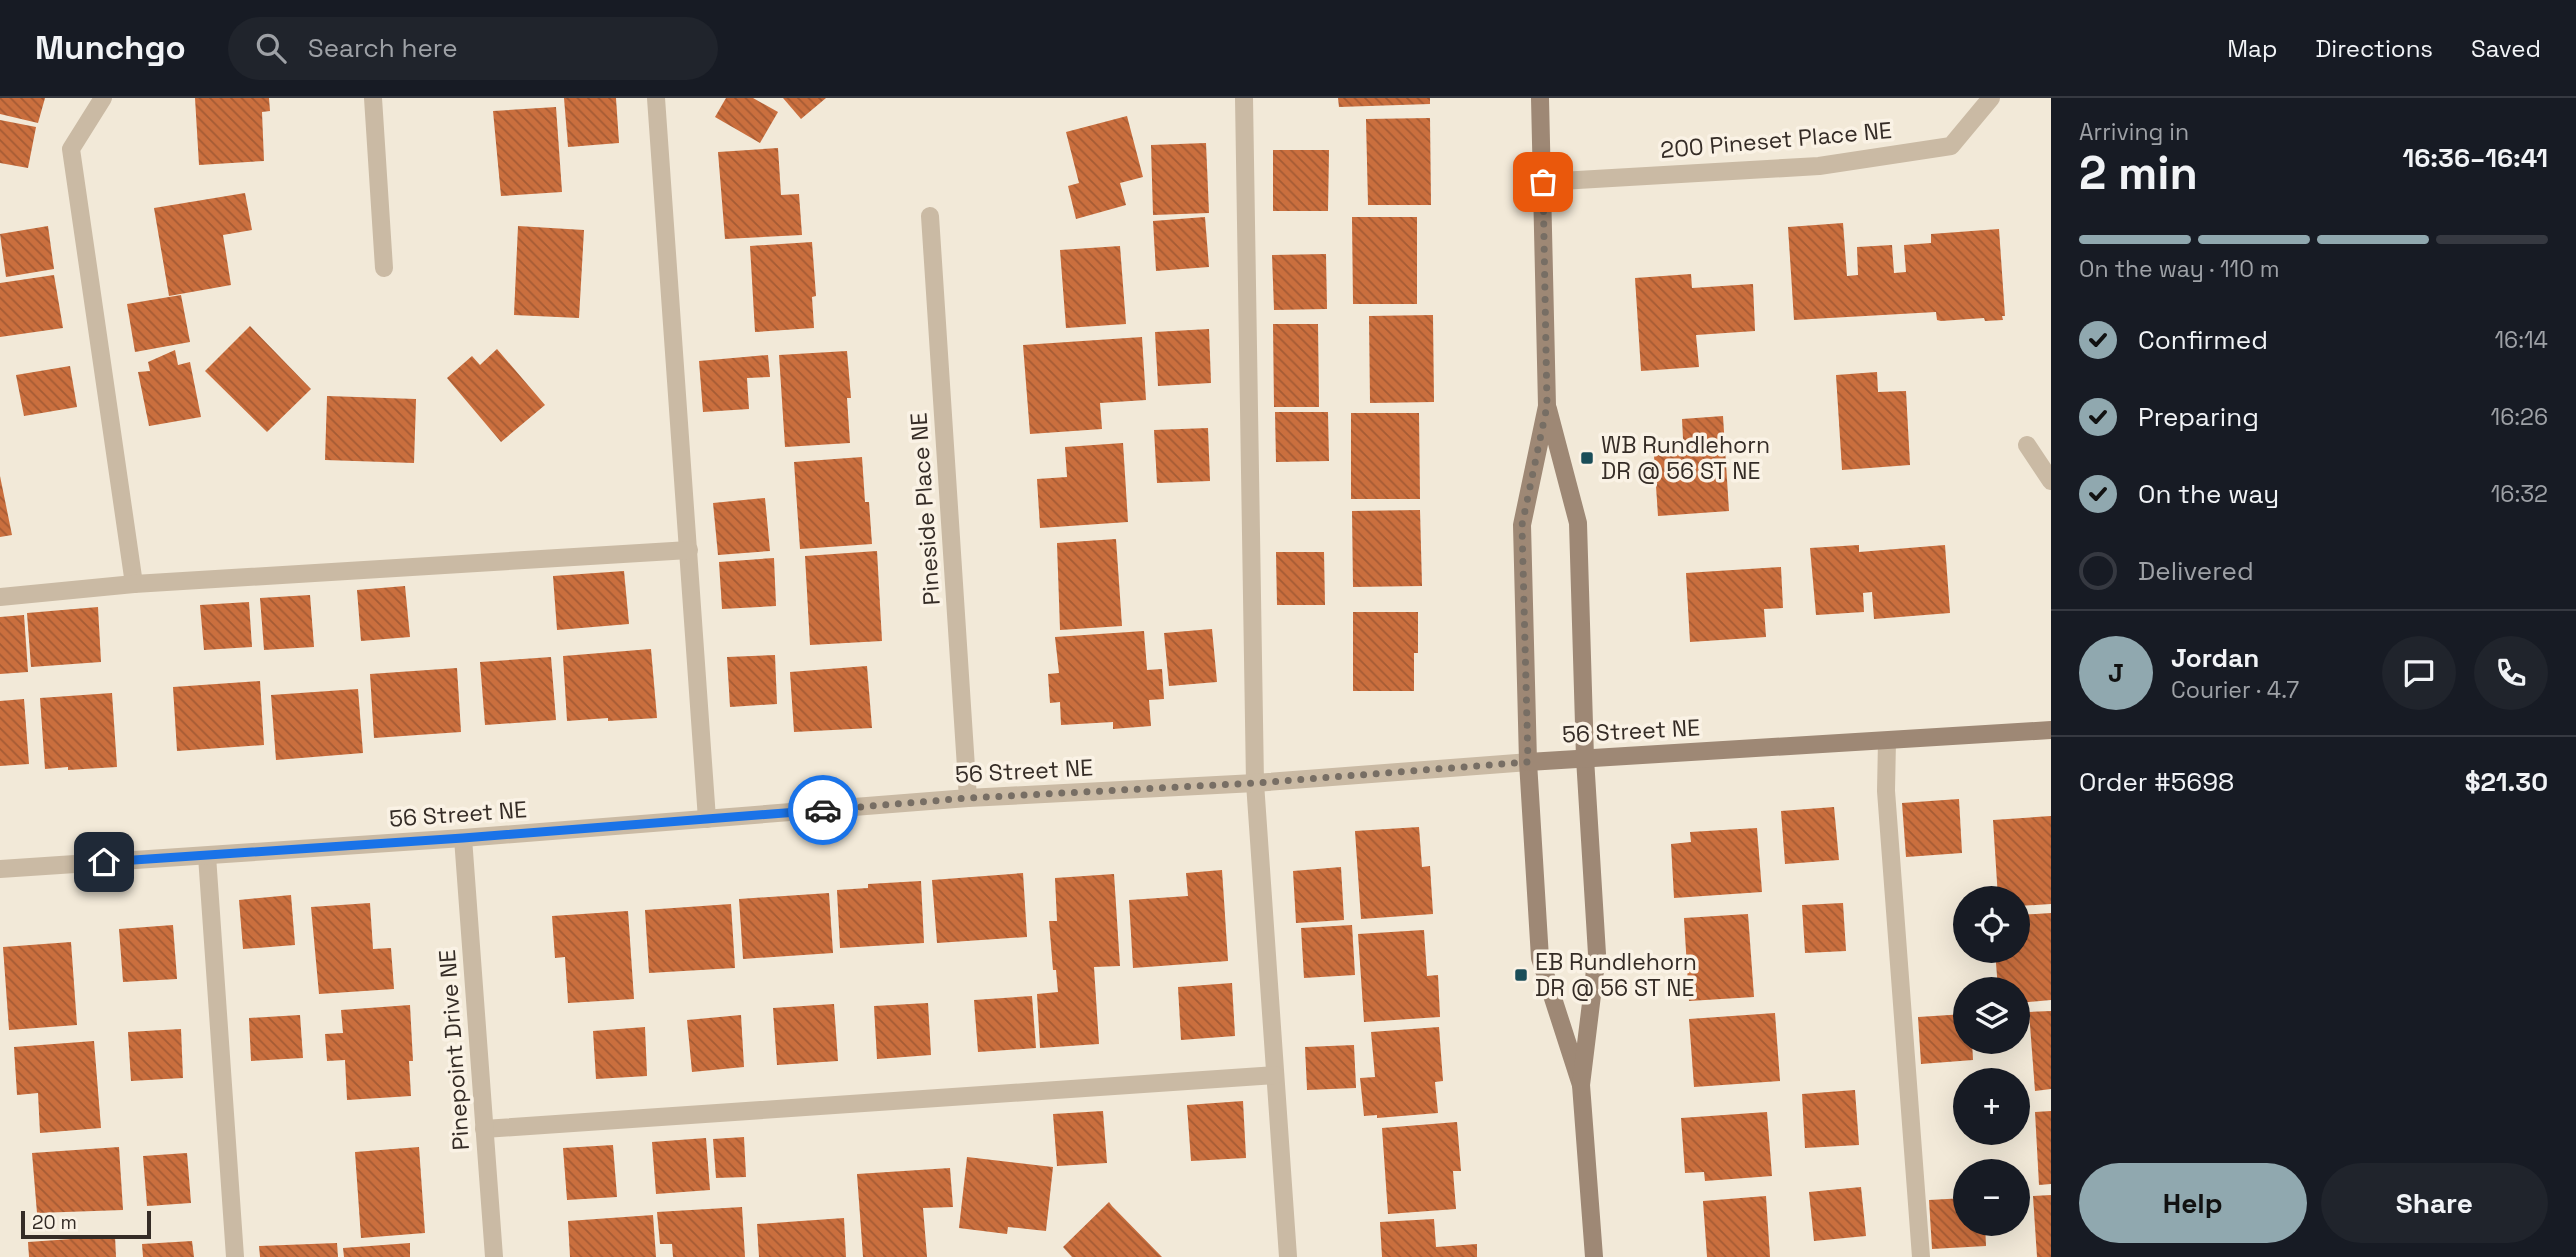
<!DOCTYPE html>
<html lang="en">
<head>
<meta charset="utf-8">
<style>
  :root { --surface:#171b24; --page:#20242c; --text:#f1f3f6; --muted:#9ea1a6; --line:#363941; --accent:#90a8af }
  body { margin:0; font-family:"Space Grotesk",sans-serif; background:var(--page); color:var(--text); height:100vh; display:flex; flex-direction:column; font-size:26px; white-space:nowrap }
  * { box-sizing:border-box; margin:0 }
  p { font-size:23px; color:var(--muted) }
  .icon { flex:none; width:38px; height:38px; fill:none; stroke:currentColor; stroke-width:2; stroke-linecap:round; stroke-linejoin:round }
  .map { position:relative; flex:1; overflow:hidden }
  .drawer { display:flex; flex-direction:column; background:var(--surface); width:525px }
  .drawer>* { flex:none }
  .fabs { position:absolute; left:1953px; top:788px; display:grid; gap:14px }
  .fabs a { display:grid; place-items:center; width:77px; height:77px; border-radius:50%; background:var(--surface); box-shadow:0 7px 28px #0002; font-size:35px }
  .scale { position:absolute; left:21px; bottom:18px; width:130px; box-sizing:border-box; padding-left:7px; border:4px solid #352c26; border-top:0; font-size:19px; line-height:24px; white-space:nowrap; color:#352c26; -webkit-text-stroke:5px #faf2e5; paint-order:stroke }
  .pin { position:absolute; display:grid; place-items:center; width:60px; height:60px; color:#fff; margin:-30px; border-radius:14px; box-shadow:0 4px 10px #0006 }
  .courier { position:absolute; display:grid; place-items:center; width:70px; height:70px; margin:-35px; border:5px solid #1a73e8; border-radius:50%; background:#fff; color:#222; box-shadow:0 2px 9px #0007 }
  .head em { font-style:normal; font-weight:600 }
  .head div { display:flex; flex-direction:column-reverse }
  .head { display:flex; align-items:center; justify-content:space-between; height:119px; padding:0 28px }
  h1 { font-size:46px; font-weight:600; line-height:52px }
  .bar { display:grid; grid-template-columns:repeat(4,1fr); gap:10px 7px; align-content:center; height:84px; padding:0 28px }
  .bar i { height:9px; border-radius:5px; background:var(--line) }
  .bar .current { background:var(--accent) }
  .bar p { grid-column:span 4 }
  .line { display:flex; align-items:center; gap:18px; padding:0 28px; border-top:2px solid var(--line) }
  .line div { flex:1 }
  .round { display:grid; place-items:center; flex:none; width:74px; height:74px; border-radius:37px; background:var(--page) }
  ol { padding:0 28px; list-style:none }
  li { display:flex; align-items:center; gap:21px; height:77px }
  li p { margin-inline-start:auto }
  li .icon { padding:7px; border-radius:50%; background:var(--accent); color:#111; stroke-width:4 }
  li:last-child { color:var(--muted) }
  li i { width:38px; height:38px; border:4px solid var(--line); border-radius:50% }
  .cta { display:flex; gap:14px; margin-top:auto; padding:14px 28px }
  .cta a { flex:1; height:80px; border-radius:42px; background:var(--accent); color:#111; font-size:28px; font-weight:600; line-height:80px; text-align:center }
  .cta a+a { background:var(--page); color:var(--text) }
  header { display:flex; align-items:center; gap:42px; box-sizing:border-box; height:98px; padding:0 35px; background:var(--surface); border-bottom:2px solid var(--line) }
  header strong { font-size:33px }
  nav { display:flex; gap:38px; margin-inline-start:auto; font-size:24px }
  .search { width:490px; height:63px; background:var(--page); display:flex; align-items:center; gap:18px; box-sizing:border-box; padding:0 24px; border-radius:38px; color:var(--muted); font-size:26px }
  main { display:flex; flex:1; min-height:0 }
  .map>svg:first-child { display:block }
  .building { fill:url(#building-back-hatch) }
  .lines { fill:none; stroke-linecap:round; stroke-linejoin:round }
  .lane { stroke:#cabaa4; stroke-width:18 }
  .street { stroke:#cabaa4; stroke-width:18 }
  .secondary { stroke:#9e8875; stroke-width:18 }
  .done { stroke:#776e64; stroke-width:7; stroke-dasharray:0 12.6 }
  .route { stroke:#1a73e8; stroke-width:9 }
  .poi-dot { fill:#1a4d58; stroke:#faf2e5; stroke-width:2.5 }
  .labels { text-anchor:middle; stroke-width:7; stroke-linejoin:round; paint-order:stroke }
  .street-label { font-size:23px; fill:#352c26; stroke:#faf2e5 }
  .poi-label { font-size:23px; fill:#352c26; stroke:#faf2e5; text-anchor:start }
</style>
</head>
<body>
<header>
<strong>Munchgo</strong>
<div class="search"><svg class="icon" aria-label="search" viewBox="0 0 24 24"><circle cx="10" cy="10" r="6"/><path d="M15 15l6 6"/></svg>Search here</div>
<nav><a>Map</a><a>Directions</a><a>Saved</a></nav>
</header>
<main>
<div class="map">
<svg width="2051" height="1159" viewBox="0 0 2051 1159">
  <defs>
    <pattern id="building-back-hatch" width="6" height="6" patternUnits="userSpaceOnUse" patternTransform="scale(1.75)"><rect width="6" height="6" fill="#ca6f3e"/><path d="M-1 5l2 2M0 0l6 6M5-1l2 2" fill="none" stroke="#a55b34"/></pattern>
  </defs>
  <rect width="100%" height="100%" fill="#f2e9d8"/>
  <g class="building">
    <path d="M0 0H45L38 25 0 16Z"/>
    <path d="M195 0H269L270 13 262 14 264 63 199 67Z"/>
    <path d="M564 0H616L619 45 568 49Z"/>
    <path d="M726 0H753L778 14 760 45 715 19Z"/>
    <path d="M783 0H826L801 21Z"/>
    <path d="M1338 0H1430V6L1339 9Z"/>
    <path d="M556 9 562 94 501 98 493 13Z"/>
    <path d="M1127 18 1143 79 1120 85 1126 107 1076 121 1068 88 1079 85 1066 34Z"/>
    <path d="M1430 20 1431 107H1368L1366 21Z"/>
    <path d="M0 22 36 29 28 70 0 65Z"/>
    <path d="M1206 45 1209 115 1153 117 1151 47Z"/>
    <path d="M778 50 781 97 799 96 802 137 725 141 718 54Z"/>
    <path d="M1273 52H1329L1328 113H1273Z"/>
    <path d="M245 95 252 132 223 137 231 187 169 198 154 110Z"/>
    <path d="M1205 119 1209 169 1156 173 1153 123Z"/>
    <path d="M1352 119H1417V206H1353Z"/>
    <path d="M1843 125 1847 178 1858 177 1857 149 1892 147 1894 175 1906 174 1904 147 1931 145V136L1999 131 2005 218H2002L2003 222 1985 223 1984 220 1941 223 1937 222 1936 214 1794 222 1788 129Z"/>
    <path d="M48 128 54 171 6 179 0 136Z"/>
    <path d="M518 128 584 132 579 220 514 217Z"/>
    <path d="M812 144 816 198 812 199 814 230 755 234 750 148Z"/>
    <path d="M1120 148 1126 226 1066 230 1060 152Z"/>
    <path d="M1326 156 1327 211 1274 212 1272 157Z"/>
    <path d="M1691 176 1692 190 1753 186 1755 233 1696 237 1699 269 1641 273 1635 180Z"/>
    <path d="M54 177 63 230 0 239V185Z"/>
    <path d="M181 197 190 244 135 254 127 206Z"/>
    <path d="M1433 217 1434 304 1370 305 1369 218Z"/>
    <path d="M1273 226H1318L1319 309H1274Z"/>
    <path d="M250 228 311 291 267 334 205 273Z"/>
    <path d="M1209 231 1211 285 1158 288 1155 234Z"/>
    <path d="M1142 239 1146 302 1100 305 1102 331 1030 336 1023 247Z"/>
    <path d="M497 251 545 307 501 344 447 280 472 258 480 267Z"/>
    <path d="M175 252 178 267 190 264 201 319 149 328 138 274 150 273 148 264Z"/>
    <path d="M847 253 851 300H847L850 345 785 349 779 257Z"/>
    <path d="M768 257 770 279 747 280 749 311 703 314 699 263Z"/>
    <path d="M70 268 77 309 24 318 16 277Z"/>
    <path d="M1877 274 1878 294 1906 293 1910 367 1842 372 1836 277Z"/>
    <path d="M327 298 416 301 414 365 325 362Z"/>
    <path d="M1275 314H1328L1329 363 1276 364Z"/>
    <path d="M1351 315H1419L1420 401H1351Z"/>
    <path d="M1723 318 1729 413 1658 418 1653 343 1683 341 1682 321Z"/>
    <path d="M1208 330 1210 383 1157 385 1154 332Z"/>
    <path d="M1123 345 1128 424 1040 430 1037 381 1067 379 1065 349Z"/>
    <path d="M862 359 865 404H869L872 446 800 451 794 364Z"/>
    <path d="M0 378 12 437 0 439Z"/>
    <path d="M765 400 770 453 718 457 713 405Z"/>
    <path d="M1420 412 1422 488 1353 489 1352 413Z"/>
    <path d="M1116 441 1122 528 1060 532 1057 445Z"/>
    <path d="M1859 447V454L1945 447 1950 515 1874 521 1872 494 1863 495 1864 514 1816 517 1810 450Z"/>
    <path d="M877 453 882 543 810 547 805 458Z"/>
    <path d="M1276 454H1324L1325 507H1277Z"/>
    <path d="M774 460 776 508 722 511 719 464Z"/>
    <path d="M1781 469 1783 510 1764 511 1766 539 1690 544 1686 475Z"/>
    <path d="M624 473 629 526 557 532 553 478Z"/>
    <path d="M405 488 410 539 361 543 357 492Z"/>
    <path d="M310 497 314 549 264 552 260 500Z"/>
    <path d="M249 504 252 549 204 552 200 507Z"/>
    <path d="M98 509 101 564 31 569 27 515Z"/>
    <path d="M1353 514H1418V555H1414V593H1353Z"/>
    <path d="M24 517 28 574 0 576V519Z"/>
    <path d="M1212 531 1217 584 1169 588 1164 535Z"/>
    <path d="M1144 533 1147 572 1162 571 1164 601 1149 602 1151 628 1113 631V624L1061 627 1060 604 1050 605 1048 576 1059 575 1055 539Z"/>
    <path d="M651 551 657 620 608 623V620L567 623 563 558Z"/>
    <path d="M775 557 777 606 730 609 727 559Z"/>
    <path d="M551 559 556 622 485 627 480 564Z"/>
    <path d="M867 568 872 630 794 634 790 574Z"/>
    <path d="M457 570 461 634 374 640 370 576Z"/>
    <path d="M260 583 264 647 177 653 173 589Z"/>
    <path d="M358 591 363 655 276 662 271 597Z"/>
    <path d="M112 595 117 669 68 672V669L45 671 40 600Z"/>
    <path d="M24 601 29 666 0 668V603Z"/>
    <path d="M1959 701 1962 755 1906 759 1902 705Z"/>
    <path d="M1834 709 1839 762 1785 766 1781 713Z"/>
    <path d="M2051 718V806L2018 808V800H1998L1993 722Z"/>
    <path d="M1419 729 1422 769 1430 768 1433 816 1361 821 1355 733Z"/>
    <path d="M1757 730 1762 794 1674 800 1671 746 1691 744 1690 734Z"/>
    <path d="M1341 769 1344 822 1296 825 1293 773Z"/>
    <path d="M1222 772 1228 863 1133 870 1129 802 1188 798 1186 775Z"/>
    <path d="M1023 775 1027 839 937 845 932 782Z"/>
    <path d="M1114 776 1120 868 1094 869 1099 946 1040 950 1037 896 1058 894 1056 872H1053L1049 823H1057L1055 780Z"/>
    <path d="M921 783 924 845 840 850 837 792 868 790V786Z"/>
    <path d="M829 795 833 855 743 861 739 801Z"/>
    <path d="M291 797 295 847 243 851 239 802Z"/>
    <path d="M370 805 373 851 391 850 394 891 319 896 311 809Z"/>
    <path d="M1843 805 1846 853 1805 855 1802 807Z"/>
    <path d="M731 806 735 870 649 875 645 812Z"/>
    <path d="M628 813 634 901 568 905 565 859 555 860 552 818Z"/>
    <path d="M2051 815V902L2018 905V891H1998L1995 852H2018V817Z"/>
    <path d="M1748 816 1754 899 1689 903 1684 820Z"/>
    <path d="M173 827 177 881 123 884 119 831Z"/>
    <path d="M1352 827 1355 877 1304 880 1301 830Z"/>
    <path d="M1424 832 1427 878 1438 877 1440 919 1364 924 1358 836Z"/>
    <path d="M71 844 77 927 9 932 3 849Z"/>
    <path d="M1232 885 1235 938 1181 942 1178 889Z"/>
    <path d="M1032 898 1036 950 978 954 974 902Z"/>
    <path d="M928 905 931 957 877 961 874 908Z"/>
    <path d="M834 906 838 963 777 967 773 910Z"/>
    <path d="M410 907 413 963H409L411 998 347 1002 345 962 327 963 325 936 343 935 341 912Z"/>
    <path d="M2051 913V991L2035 993 2029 914Z"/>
    <path d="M1775 915 1780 983 1694 989 1689 921Z"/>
    <path d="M1965 916V943H1972L1973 962 1921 966 1918 919Z"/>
    <path d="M300 917 303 960 251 963 249 920Z"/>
    <path d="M741 917 744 969 692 974 687 922Z"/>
    <path d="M645 929 647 978 596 981 593 933Z"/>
    <path d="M1439 929 1443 983 1435 984 1438 1015 1377 1020V1017L1364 1018 1360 980 1375 979 1371 934Z"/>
    <path d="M181 931 183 980 131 983 128 934Z"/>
    <path d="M94 943 101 1030 40 1035 38 995 17 997 14 949Z"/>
    <path d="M1354 947 1356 990 1307 992 1305 949Z"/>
    <path d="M1855 992 1859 1047 1805 1050 1802 996Z"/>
    <path d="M1243 1003 1246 1060 1191 1063 1187 1007Z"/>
    <path d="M1103 1013 1107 1065 1057 1068 1053 1016Z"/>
    <path d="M2051 1013V1086L2039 1087 2035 1014Z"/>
    <path d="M1767 1014 1772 1078 1705 1083 1704 1074 1685 1075 1681 1020Z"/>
    <path d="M1457 1024 1461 1073H1453L1456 1111 1388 1116 1382 1030Z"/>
    <path d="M744 1039 746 1079 716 1080 713 1041Z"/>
    <path d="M706 1040 710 1092 656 1096 652 1044Z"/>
    <path d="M613 1047 617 1099 567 1102 563 1050Z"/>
    <path d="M119 1049 123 1112 37 1115 32 1055Z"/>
    <path d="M419 1049 425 1135 361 1140 355 1054Z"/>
    <path d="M187 1055 191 1105 147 1108 143 1058Z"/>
    <path d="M967 1059 1053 1069 1046 1133 1008 1129 1007 1136 959 1130Z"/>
    <path d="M950 1070 953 1109 923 1110 927 1159H863L857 1076Z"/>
    <path d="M1861 1089 1866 1138 1814 1143 1809 1094Z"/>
    <path d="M2051 1097V1159H2037L2033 1098Z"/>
    <path d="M1766 1098 1770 1159H1707L1703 1103Z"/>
    <path d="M1965 1100V1125H1985L1986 1148 1932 1151 1929 1102Z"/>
    <path d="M1109 1104 1112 1108 1162 1159H1072L1063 1149Z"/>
    <path d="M742 1109 745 1159H673L672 1146H660L657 1114Z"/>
    <path d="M653 1117 656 1159H570L568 1123Z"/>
    <path d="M844 1120 846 1159H759L757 1126Z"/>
    <path d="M1434 1121 1436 1149 1477 1146V1159H1382L1380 1124Z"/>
    <path d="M115 1138 116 1159H29L28 1144Z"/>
    <path d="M192 1143 194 1159H143L142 1146Z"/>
    <path d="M337 1145 338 1159H260L259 1148Z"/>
    <path d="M410 1145V1159H344L343 1150Z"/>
  </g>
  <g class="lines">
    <g class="lane">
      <path d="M103 0 71 51 134 486"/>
      <path d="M656 0 707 721"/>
      <path d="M1244 0 1255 685 1288 1159"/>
      <path d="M0 499 134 486 689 452"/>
      <path d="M1887 643 1886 693 1921 1159"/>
      <path d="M207 758 235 1159"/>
      <path d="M484 1031 1275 977"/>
    </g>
    <g class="street">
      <path d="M373 0 384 170"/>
      <path d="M1543 84 1819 68 1951 48 1991 0"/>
      <path d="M930 118 968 700"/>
      <path d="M2027 347 2051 383"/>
      <path d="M463 740 494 1159"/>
      <path d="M0 771 463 740 968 700 1255 685 1528 664"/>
    </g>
    <g class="secondary">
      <path d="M1540 0 1547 308 1522 427 1528 664 1540 860 1581 987"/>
      <path d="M1548 311 1578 425 1585 660 1597 856 1581 987 1594 1159"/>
      <path d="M1528 664 2051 632"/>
    </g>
  </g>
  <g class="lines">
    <path class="done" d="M823 712 968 700 1255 685 1528 664 1522 427 1547 308 1543 84"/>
    <path class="route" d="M104 764 463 740 823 712"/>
  </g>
  <g class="poi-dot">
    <rect x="1580" y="353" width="14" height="14" rx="3.5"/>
    <rect x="1514" y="870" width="14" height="14" rx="3.5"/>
  </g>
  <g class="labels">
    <g class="street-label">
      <text transform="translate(1776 42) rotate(-5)" y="8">200 Pineset Place NE</text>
      <text transform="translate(925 411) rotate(-94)" y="8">Pineside Place NE</text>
      <text transform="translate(1631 633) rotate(-3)" y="8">56 Street NE</text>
      <text transform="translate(1024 673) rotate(-3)" y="8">56 Street NE</text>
      <text transform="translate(458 716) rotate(-4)" y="8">56 Street NE</text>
      <text transform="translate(454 952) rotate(-94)" y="8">Pinepoint Drive NE</text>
    </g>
    <g class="poi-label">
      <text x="1601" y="355">WB Rundlehorn<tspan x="1601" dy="26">DR @ 56 ST NE</tspan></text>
      <text x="1535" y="872">EB Rundlehorn<tspan x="1535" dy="26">DR @ 56 ST NE</tspan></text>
    </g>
  </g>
</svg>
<div class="fabs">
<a><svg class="icon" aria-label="locate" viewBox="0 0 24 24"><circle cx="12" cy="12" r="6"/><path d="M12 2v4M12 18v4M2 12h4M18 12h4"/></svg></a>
<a><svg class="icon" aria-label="layers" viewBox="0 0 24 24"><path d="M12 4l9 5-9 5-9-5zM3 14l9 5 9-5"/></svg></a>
<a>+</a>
<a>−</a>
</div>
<div class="scale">20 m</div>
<div class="pin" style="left:1543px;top:84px;background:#ea580c"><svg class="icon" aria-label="bag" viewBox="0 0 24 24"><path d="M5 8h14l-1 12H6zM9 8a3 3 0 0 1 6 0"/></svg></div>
<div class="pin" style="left:104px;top:764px;background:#1f2937"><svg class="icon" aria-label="home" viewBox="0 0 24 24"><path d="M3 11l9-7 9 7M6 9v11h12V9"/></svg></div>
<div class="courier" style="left:823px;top:712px"><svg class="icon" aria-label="car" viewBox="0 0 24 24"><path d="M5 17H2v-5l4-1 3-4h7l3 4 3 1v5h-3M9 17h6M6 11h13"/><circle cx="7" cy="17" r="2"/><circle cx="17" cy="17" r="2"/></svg></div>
</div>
<section class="drawer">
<div class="head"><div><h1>2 min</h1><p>Arriving in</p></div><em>16:36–16:41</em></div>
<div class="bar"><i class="current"></i><i class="current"></i><i class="current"></i><i></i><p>On the way · 110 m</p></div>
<ol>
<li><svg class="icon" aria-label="check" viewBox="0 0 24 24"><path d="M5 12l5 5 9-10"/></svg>Confirmed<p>16:14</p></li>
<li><svg class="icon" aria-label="check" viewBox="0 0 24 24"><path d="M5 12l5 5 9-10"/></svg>Preparing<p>16:26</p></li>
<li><svg class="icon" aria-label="check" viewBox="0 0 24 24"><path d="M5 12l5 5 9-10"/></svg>On the way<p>16:32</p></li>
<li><i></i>Delivered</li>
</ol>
<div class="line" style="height:126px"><b class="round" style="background:var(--accent);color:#111">J</b><div><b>Jordan</b><p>Courier · 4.7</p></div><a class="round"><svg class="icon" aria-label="chat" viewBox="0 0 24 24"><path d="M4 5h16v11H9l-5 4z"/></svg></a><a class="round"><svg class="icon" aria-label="phone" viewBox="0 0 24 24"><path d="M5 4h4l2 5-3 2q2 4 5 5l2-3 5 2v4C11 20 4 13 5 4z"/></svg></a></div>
<div class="line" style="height:91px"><div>Order #5698</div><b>$21.30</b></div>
<div class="cta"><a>Help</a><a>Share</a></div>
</section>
</main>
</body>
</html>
